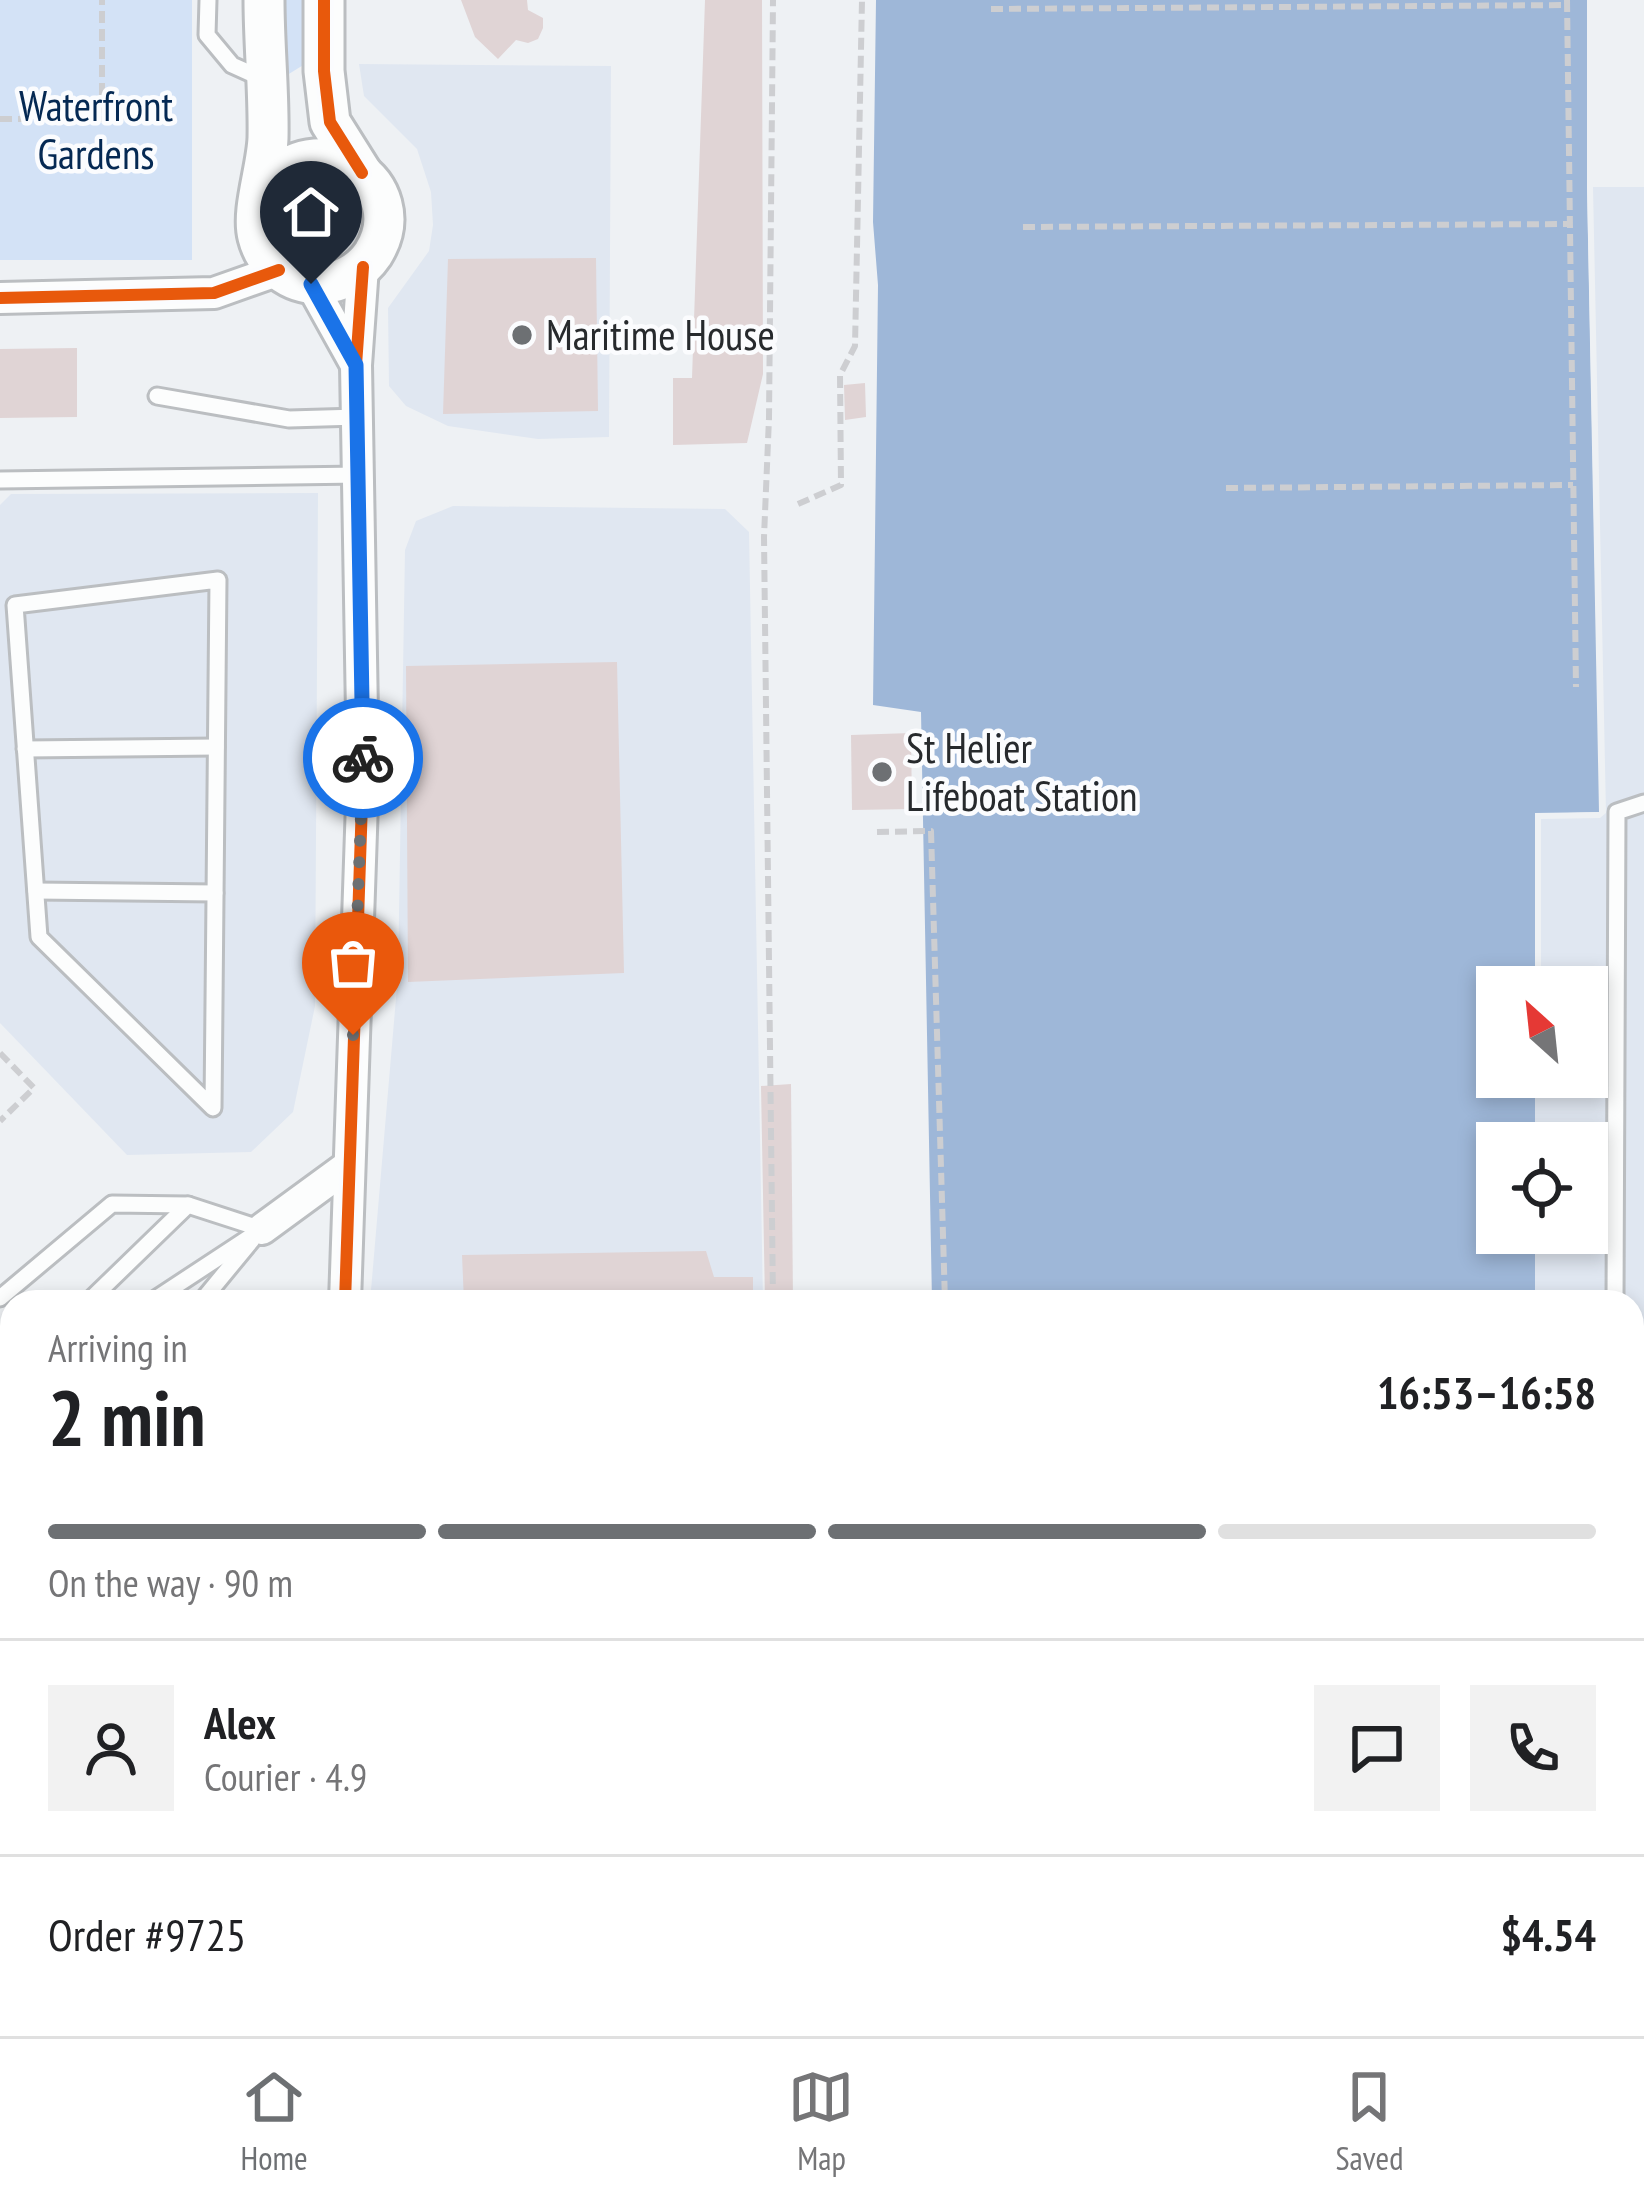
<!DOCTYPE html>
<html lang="en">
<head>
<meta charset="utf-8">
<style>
  :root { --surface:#fff; --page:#f2f2f2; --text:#202124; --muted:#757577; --line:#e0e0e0; --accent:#6d7073 }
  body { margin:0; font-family:"PT Sans Narrow",sans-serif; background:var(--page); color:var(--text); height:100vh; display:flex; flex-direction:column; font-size:45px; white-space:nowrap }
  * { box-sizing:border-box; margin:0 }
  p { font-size:39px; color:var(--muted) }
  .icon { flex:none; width:66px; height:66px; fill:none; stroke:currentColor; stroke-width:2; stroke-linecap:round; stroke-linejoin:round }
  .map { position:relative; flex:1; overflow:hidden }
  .sheet { position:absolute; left:0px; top:1290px; width:1644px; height:747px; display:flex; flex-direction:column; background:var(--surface); border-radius:36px 36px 0 0; box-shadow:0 6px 18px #0003 }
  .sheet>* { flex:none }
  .needle { width:78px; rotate:333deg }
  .tools { position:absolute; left:1476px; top:966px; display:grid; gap:24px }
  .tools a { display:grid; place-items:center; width:132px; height:132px; border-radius:0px; background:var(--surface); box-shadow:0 6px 18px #0003; font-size:60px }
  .pin { position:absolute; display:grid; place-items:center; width:102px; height:102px; color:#fff; margin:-123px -51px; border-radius:50% 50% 50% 0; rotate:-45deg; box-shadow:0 0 12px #0007 }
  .pin .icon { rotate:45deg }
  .courier { position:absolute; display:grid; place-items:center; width:120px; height:120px; margin:-60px; border:9px solid #1a73e8; border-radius:50%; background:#fff; color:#222; box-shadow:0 3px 15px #0007 }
  .head em { font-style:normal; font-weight:600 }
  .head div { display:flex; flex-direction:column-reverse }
  .head { display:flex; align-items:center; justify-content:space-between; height:204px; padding:0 48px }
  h1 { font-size:78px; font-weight:600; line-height:90px }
  .bar { display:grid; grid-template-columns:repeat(4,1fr); gap:18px 12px; align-content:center; height:144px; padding:0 48px }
  .bar i { height:15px; border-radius:9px; background:var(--line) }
  .bar .current { background:var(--accent) }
  .bar p { grid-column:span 4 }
  .line { display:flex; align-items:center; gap:30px; padding:0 48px; border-top:3px solid var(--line) }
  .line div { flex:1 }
  .round { display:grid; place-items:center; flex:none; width:126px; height:126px; border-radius:0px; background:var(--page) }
  .dock { display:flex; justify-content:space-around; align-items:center; height:168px; border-top:3px solid var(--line); background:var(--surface); font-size:33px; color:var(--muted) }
  .dock a { display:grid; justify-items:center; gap:6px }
  .dock .current { color:var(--accent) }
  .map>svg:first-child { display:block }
  .built { fill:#e0e7f1 }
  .green { fill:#d3e2f6 }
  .water { fill:#9eb7d8 }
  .pier { fill:#eef1f4 }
  .building { fill:#e0d4d5 }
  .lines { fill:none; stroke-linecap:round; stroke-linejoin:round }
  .service-casing { stroke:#bbbec1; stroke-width:21 }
  .minor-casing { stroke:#bbbec1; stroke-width:36 }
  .tertiary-casing { stroke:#bbbec1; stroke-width:45 }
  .path { stroke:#cdced1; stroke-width:6; stroke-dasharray:12 6; stroke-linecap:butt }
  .service { stroke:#fcfdfd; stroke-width:15 }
  .minor { stroke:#fcfdfd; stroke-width:30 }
  .tertiary { stroke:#fcfdfd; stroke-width:39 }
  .cycleway-casing { stroke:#fbfcfe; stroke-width:20 }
  .cycleway { stroke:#e8590c; stroke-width:12 }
  .done { stroke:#6d7073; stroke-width:12; stroke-dasharray:0 21.6 }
  .route { stroke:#1a73e8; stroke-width:15 }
  .poi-dot { fill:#6d7073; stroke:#fbfcfe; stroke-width:4.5 }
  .labels { text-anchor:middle; stroke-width:9; stroke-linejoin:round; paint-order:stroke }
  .park-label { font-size:42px; fill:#052953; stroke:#fbfcfe }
  .poi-label { font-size:42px; fill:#272a2d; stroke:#fbfcfe; text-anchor:start }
</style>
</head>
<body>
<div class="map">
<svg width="1644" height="2036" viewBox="0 0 1644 2036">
  <rect width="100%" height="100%" fill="#eef1f4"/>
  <g class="built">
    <path d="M359 64 611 66 609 437 538 439 448 426 406 406 389 386 388 308 429 251 433 225 431 192 417 149 364 96Z"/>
    <path d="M1587 187H1644V1684H1632V1302H1535V1233H1587V1143H1535V1077H1587V987H1535V813Z"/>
    <path d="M318 493 315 1006 293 1112 251 1152 127 1155 0 1023V505L11 494Z"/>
    <path d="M453 506 725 509 749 532 763 1302H370L398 975 405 550 416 521Z"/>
  </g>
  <g class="green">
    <rect x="0" y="0" width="192" height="260"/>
    <path d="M278 0H305V64L279 80Z"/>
    <circle cx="324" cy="220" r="36"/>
  </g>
  <g class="water">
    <path d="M876 0H1587V187L1600 812 1535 814V987H1497V1077H1535V1143H1497V1233H1535V1302H932L921 712 873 705 878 285 873 222Z"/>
    <path d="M1632 1684H1644V2036H1069L1064 2025H1632Z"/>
    <path d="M419 2025H859L864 2036H401Z"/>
  </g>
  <path class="pier" d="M1587 0H1593V187L1606 813 1600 818 1541 819V987H1535V813L1599 812 1587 187Z"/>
  <g class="building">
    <path d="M461 0H527L528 10 543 18V28L538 39 528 43 516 40 498 59 475 37Z"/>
    <path d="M705 0H762L763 374 747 443 673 445V378H692Z"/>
    <path d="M596 258 598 411 443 414 448 259Z"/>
    <path d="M77 348V417L0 418V349Z"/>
    <path d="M865 383 866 417 845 420 844 385Z"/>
    <path d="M617 662 624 973 408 982 406 666Z"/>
    <path d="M911 733 912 809 852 810 851 735Z"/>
    <path d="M791 1084 793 1302H765L761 1086Z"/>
    <path d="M706 1251 714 1277H753V1302H464L462 1255Z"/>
    <path d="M0 1944 12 1956V2001L0 2013Z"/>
    <path d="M951 2025H1028L1033 2036H956Z"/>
  </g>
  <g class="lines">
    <g class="service-casing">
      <g id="service">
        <path d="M208 0 207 35 232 65 261 78"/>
        <path d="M157 396 289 419 358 417"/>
        <path d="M0 480 360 475"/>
        <path d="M218 580 213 1108 39 937 15 605Z"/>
        <path d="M25 749 216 747"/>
        <path d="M36 891 215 893"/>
        <path d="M0 1298 112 1204 188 1205"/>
        <path d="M88 1302 188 1205 262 1229"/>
        <path d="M151 1302 262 1229"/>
        <path d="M201 1302 252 1240"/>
        <path d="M1615 1302 1617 812 1644 803"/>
        <path d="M0 1352 12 1351"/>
        <path d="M0 1448 12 1436"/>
        <path d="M0 1501 12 1490"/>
        <path d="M0 1568 12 1556"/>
        <path d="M1632 1601 1644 1614"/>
        <path d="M0 1705 12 1694"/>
        <path d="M0 1797 12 1795"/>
      </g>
    </g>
    <g class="minor-casing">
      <g id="minor">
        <path d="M311 284 356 365"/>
        <path d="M0 298 214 293 279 270"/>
        <path d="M262 1229 348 1166"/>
        <path d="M345 1302 363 773 356 365 363 267"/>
        <path d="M0 1835 12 1823"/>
        <path d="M0 1984 12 1998"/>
        <path d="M37 2025 49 2036"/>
        <path d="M320 2036 340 2025"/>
      </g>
    </g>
    <g class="tertiary-casing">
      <g id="tertiary">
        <path d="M324 0V71L330 122 362 173"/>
        <path d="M263 190C317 118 417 184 373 254 361 272 341 283 319 284 291 284 265 265 258 237 251 211 267 168 268 138 269 92 264 46 264 0"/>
      </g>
    </g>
    <g class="path">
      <path d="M1567 0 1576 687"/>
      <path d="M991 9 1567 5"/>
      <path d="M0 119H102V0"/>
      <path d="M1023 227 1571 224"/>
      <path d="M1226 488 1573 485"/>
      <path d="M798 504 841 485 840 375 855 346 862 0"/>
      <path d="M877 832 931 831 945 1302"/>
      <path d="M0 1053 34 1088 0 1121"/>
      <path d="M773 1302 764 537 769 418 773 0"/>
      <path d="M0 1933 12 1921"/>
      <path d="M889 2025 894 2036"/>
      <path d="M385 2036 404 2025"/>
    </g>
    <use href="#service" class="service"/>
    <use href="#minor" class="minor"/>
    <use href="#tertiary" class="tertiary"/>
    <g class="cycleway-casing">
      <g id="cycleway">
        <path d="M324 0V71L330 122 362 173"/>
        <path d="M0 298 214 293 279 270"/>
        <path d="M345 1302 363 773 356 365 363 267"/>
      </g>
    </g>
    <use href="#cycleway" class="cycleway"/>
  </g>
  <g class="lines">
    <path class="done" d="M353 1035 363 758"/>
    <path class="route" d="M311 284 356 365 363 758"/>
  </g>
  <g class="poi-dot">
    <circle cx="522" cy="335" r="12"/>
    <circle cx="882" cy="772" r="12"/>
  </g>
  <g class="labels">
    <g class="park-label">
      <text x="96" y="121">Waterfront<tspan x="96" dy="48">Gardens</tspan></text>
    </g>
    <g class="poi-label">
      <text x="546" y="350">Maritime House</text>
      <text x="906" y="763">St Helier<tspan x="906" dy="48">Lifeboat Station</tspan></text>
    </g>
  </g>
</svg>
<div class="tools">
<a><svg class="needle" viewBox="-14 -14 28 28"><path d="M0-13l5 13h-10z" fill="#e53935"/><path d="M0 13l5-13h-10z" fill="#757577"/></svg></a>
<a><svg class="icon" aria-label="locate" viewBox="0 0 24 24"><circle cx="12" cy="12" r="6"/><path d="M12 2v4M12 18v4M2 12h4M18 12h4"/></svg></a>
</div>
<div class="pin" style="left:353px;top:1035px;background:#ea580c"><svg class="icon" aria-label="bag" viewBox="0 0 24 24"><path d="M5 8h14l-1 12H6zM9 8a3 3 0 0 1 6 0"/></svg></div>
<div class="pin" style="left:311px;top:284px;background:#1f2937"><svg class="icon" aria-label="home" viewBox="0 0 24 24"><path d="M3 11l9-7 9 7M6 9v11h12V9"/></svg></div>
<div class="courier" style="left:363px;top:758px"><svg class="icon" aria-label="bike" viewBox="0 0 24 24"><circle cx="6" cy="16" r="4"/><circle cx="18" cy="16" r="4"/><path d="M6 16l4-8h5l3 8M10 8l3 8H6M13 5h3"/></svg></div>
<section class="sheet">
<div class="head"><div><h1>2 min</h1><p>Arriving in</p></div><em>16:53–16:58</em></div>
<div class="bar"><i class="current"></i><i class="current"></i><i class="current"></i><i></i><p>On the way · 90 m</p></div>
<div class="line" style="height:216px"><a class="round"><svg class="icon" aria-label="person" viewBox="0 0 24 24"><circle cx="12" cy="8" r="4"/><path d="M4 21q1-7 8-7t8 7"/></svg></a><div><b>Alex</b><p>Courier · 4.9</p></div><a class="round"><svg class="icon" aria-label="chat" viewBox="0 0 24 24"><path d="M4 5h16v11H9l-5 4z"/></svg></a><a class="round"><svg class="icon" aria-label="phone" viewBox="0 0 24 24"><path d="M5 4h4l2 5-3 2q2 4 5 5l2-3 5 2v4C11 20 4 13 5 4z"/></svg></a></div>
<div class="line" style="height:156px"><div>Order #9725</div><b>$4.54</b></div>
</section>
</div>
<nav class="dock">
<a class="current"><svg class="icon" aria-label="home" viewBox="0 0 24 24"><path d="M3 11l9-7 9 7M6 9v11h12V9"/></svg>Home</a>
<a><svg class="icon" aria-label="map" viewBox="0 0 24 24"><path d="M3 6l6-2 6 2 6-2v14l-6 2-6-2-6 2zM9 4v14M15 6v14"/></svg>Map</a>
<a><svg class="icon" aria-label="saved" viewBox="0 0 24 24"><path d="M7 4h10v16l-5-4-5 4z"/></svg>Saved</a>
</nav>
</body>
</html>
